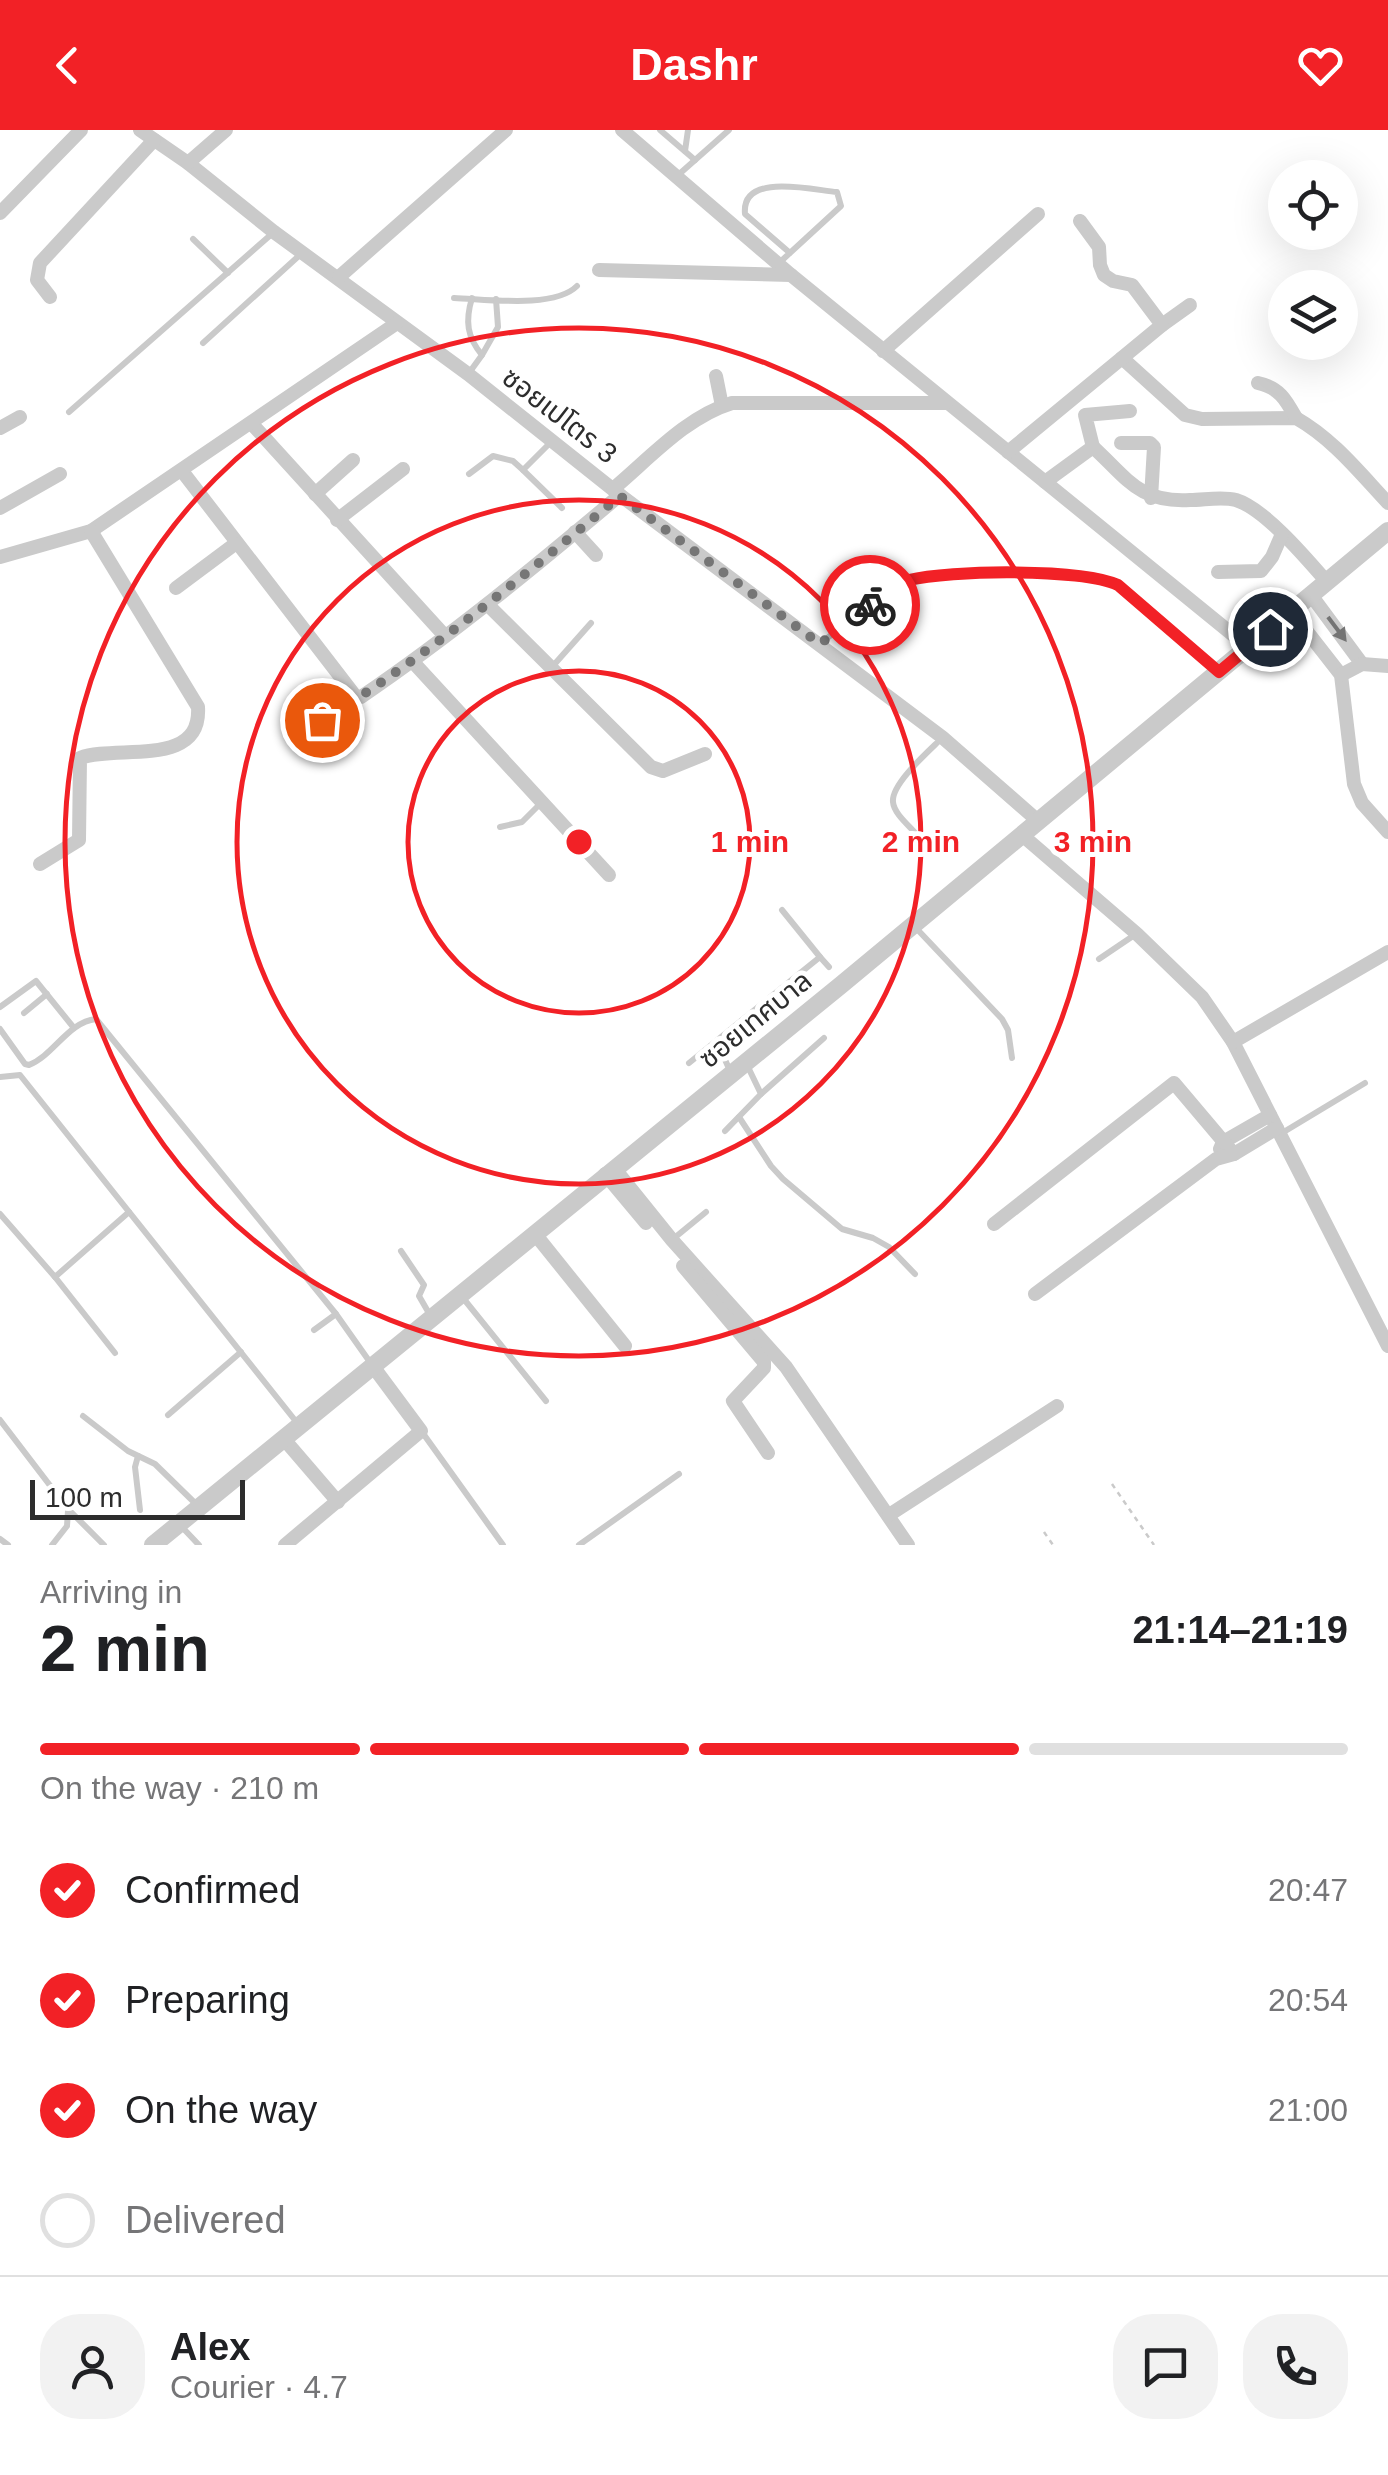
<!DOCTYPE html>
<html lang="en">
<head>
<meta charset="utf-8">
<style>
  :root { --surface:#fff; --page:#f2f2f2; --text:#202124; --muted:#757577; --line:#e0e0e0; --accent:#f22126 }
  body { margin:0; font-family:Arial,"Noto Sans Thai",sans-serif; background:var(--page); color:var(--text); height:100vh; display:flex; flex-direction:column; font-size:38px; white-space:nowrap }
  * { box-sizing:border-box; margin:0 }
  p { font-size:32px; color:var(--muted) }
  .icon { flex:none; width:55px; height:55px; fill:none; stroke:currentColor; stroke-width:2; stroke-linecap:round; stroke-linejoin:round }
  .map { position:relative; height:1415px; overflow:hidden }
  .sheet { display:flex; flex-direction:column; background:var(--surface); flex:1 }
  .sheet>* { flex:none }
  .buttons { position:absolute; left:1268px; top:30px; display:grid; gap:20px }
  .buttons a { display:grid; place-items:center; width:90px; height:90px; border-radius:50%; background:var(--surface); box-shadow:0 10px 40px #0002; font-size:50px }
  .scale { position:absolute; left:30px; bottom:25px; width:215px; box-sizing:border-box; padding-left:10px; border:5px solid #2d2d2d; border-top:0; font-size:28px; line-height:35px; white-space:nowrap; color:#2d2d2d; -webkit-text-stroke:8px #fff; paint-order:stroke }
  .pin { position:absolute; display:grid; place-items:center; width:85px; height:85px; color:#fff; margin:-42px; border:5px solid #fff; border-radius:50%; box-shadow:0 2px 10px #0007 }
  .courier { position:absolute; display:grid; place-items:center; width:100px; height:100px; margin:-50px; border:8px solid #f22126; border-radius:50%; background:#fff; color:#222; box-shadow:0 2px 12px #0007 }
  .summary em { font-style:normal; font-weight:600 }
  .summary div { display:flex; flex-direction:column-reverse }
  .summary { display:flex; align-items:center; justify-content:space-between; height:170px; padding:0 40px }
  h1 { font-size:65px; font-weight:600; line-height:75px }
  .bar { display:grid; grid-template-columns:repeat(4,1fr); gap:15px 10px; align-content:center; height:120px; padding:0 40px }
  .bar i { height:12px; border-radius:8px; background:var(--line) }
  .bar .active { background:var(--accent) }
  .bar p { grid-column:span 4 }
  .line { display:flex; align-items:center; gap:25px; padding:0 40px; border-top:2px solid var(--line) }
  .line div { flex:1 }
  .round { display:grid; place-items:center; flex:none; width:105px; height:105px; border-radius:40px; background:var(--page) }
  ol { padding:0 40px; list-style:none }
  li { display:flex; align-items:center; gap:30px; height:110px }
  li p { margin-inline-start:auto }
  li .icon { padding:10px; border-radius:50%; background:var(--accent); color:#fff; stroke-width:4 }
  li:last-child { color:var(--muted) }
  li i { width:55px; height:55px; border:5px solid var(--line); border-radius:50% }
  header { display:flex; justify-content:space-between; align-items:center; height:130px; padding:0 40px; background:var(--accent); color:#fff; font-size:45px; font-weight:600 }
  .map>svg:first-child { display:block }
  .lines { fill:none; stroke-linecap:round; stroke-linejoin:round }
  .path { stroke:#cacaca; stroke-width:2.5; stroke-dasharray:5 5; stroke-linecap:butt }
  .service { stroke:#cacaca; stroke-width:6 }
  .minor { stroke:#cacaca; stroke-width:14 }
  .tertiary { stroke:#cacaca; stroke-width:18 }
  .oneway { fill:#747474 }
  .done { stroke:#767676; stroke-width:10; stroke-dasharray:0 18 }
  .route { stroke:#f22126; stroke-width:12 }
  .ring { fill:none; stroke:#f22126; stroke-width:5 }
  .labels { text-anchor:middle; stroke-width:10; stroke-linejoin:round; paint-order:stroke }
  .street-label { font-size:28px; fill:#2d2d2d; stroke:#fff }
  .centre { fill:#f22126; stroke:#fff; stroke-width:5 }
  .ring-label { font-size:30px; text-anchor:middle; font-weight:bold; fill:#f22126; stroke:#fff; stroke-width:10; stroke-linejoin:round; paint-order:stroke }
</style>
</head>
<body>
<header><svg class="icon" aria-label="back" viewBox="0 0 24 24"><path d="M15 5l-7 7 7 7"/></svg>Dashr<svg class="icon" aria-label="heart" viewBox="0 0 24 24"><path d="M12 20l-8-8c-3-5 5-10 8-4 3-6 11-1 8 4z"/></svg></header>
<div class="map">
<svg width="1388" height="1415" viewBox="0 0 1388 1415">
  <rect width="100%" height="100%" fill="#fff"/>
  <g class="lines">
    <g class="path">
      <path d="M1112 1354 1154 1415"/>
      <path d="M1044 1402 1053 1415"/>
    </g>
    <g class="service">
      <path d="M660 0 695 30"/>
      <path d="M685 21 688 0"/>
      <path d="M677 46 729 0"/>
      <path d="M193 109 228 143"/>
      <path d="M779 133 841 76 837 62C812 60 741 42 745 84L790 123"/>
      <path d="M454 168C486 169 554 179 577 156"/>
      <path d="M203 213 302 123"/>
      <path d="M482 225 498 197 496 169"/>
      <path d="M469 243 482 225C467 207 465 191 472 168"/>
      <path d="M69 282 274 102"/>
      <path d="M523 340 562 378"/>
      <path d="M469 344 493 326 513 331 523 340 551 312"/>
      <path d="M821 513C841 498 875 465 895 455 927 439 1059 439 1096 446 1104 448 1111 452 1118 455L1219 541"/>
      <path d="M552 537 591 493"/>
      <path d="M322 590 352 566"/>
      <path d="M500 697 522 692 541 673"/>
      <path d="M917 705C910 696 894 684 893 672 891 654 929 621 942 608"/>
      <path d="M782 780 820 827"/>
      <path d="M916 798 1002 889 1008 900 1012 928"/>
      <path d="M1099 829 1136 804"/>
      <path d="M0 877 36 851 74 898"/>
      <path d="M24 883 47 864"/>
      <path d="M0 899 25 934 29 935C54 925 68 892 96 889L336 1184 372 1235"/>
      <path d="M717 912 731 943"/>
      <path d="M689 933 820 827 829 837"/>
      <path d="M0 947 20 945 298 1294"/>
      <path d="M761 964 824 908"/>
      <path d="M739 987 771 1036 783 1049 842 1099 873 1108 889 1117 915 1144"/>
      <path d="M725 1001 761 964 748 937"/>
      <path d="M1282 1003 1365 953"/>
      <path d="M0 1084 55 1147 129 1082"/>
      <path d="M673 1109 706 1082"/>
      <path d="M401 1121 424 1155 419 1166 430 1185"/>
      <path d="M55 1147 115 1223"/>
      <path d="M463 1168 546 1271"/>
      <path d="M314 1200 336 1184"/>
      <path d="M168 1285 241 1222"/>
      <path d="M83 1286 128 1321 155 1334 198 1376"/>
      <path d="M0 1290 68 1379 104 1415"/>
      <path d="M422 1302 503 1415"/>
      <path d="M138 1326 135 1337 140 1380"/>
      <path d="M180 1395 199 1415"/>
      <path d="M0 1409 8 1415"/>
      <path d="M52 1415 67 1396 68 1381"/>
      <path d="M579 1415 679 1344"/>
    </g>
    <g class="minor">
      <path d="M140 0 188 33 274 102 468 244 620 365 942 607 1037 690"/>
      <path d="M622 0 791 145 1248 517"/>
      <path d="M188 33 226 0"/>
      <path d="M0 83 81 0"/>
      <path d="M599 140 791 145"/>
      <path d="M339 147 506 0"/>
      <path d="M50 167 37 150 40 133 154 10"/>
      <path d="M1162 195 1190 175"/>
      <path d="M883 221 1038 84"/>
      <path d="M1122 228 1185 285 1202 289 1296 288C1333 309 1359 342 1388 373"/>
      <path d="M716 246 722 276"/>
      <path d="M1258 253C1280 258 1286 270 1296 288"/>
      <path d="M252 294 444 505"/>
      <path d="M0 298 20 287"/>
      <path d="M1121 313H1150L1154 317 1151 368"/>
      <path d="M1093 317C1128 349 1139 373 1190 370 1204 370 1222 366 1236 370 1265 379 1307 429 1327 452"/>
      <path d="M1008 322 1162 195 1132 155 1113 151 1104 145 1100 135 1099 117 1080 91"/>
      <path d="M182 341 356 567H361C452 505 536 436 620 365"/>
      <path d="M1045 352 1093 317 1085 285 1130 281"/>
      <path d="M613 359C650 328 686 287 732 273H946"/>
      <path d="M315 364 353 330"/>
      <path d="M0 378 60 344"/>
      <path d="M337 390 403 339"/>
      <path d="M575 402 596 425"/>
      <path d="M0 427 91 401 397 193"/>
      <path d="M1218 442 1261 441 1272 427 1282 404"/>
      <path d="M176 458 235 414"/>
      <path d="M1311 465 1362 534"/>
      <path d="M488 475 651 637 663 641 705 624"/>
      <path d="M1291 481 1341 545 1354 654 1362 673 1388 702"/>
      <path d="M413 532 609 745"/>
      <path d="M1341 545 1362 534 1388 536"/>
      <path d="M1022 705 1137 804 1202 867 1233 912 1388 1216"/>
      <path d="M40 734 79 710 80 628C116 614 202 639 198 577L91 401"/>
      <path d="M1233 912 1388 822"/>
      <path d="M1220 1019 1223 1012 1270 985"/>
      <path d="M614 1038 672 1110 786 1237 908 1415"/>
      <path d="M605 1044 646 1093"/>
      <path d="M994 1094 1174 953 1234 1024"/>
      <path d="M535 1104 625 1216"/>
      <path d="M683 1136 764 1232V1238L733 1271 768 1323"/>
      <path d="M1035 1164 1216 1029 1234 1024 1277 998"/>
      <path d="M283 1308 338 1372"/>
      <path d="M889 1385 1057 1276"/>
      <path d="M285 1415 421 1301 372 1235"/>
    </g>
    <path class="tertiary" d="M153 1415 841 855 1388 401"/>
  </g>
  <defs><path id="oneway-solid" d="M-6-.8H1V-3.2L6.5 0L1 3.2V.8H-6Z" transform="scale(2.5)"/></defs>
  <use class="oneway" href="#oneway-solid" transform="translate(1337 499) rotate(53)"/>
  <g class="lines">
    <path class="done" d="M322 590 353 565 361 566C452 505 536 436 620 366L820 514 870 475"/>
    <path class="route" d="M870 475C883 465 892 455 909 450 949 440 1081 438 1118 455L1219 542 1270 499"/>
  </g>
  <g class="ring">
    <circle cx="579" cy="712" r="171"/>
    <circle cx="579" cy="712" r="342"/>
    <circle cx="579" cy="712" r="514"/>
  </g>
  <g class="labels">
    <g class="street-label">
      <text transform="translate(560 285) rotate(38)" y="10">ซอยเปโตร 3</text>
      <text transform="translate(755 889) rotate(-39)" y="10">ซอยเทศบาล</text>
    </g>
  </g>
  <circle cx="579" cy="712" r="15" class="centre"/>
  <g class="ring-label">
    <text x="750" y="722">1 min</text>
    <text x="921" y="722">2 min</text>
    <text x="1093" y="722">3 min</text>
  </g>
</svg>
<div class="buttons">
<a><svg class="icon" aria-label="locate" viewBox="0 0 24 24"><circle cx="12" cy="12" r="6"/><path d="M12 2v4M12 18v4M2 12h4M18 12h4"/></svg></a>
<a><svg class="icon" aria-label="layers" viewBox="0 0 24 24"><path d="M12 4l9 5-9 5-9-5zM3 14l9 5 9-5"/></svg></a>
</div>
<div class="scale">100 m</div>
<div class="pin" style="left:322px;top:590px;background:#ea580c"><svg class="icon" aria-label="bag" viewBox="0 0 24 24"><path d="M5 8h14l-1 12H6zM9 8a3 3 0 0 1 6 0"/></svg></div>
<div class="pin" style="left:1270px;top:499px;background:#1f2937"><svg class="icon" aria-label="home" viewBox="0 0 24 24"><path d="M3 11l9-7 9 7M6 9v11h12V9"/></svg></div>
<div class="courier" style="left:870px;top:475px"><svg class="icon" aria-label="bike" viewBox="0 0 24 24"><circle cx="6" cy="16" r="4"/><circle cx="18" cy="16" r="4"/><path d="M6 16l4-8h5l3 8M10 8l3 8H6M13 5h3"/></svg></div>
</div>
<section class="sheet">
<div class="summary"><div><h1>2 min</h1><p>Arriving in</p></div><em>21:14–21:19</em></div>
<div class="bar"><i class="active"></i><i class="active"></i><i class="active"></i><i></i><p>On the way · 210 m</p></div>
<ol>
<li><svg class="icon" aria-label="check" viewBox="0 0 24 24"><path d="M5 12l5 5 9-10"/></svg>Confirmed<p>20:47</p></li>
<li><svg class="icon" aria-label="check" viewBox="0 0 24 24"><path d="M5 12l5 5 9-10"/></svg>Preparing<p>20:54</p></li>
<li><svg class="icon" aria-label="check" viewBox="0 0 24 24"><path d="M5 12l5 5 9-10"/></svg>On the way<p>21:00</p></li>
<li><i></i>Delivered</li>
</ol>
<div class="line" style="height:180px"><a class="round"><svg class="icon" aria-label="person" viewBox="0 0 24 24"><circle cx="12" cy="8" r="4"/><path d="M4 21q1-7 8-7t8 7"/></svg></a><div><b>Alex</b><p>Courier · 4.7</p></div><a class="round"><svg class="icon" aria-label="chat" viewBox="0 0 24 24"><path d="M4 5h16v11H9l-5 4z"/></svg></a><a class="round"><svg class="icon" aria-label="phone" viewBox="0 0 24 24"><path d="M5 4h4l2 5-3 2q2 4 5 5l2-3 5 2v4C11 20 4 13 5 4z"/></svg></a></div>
</section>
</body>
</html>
